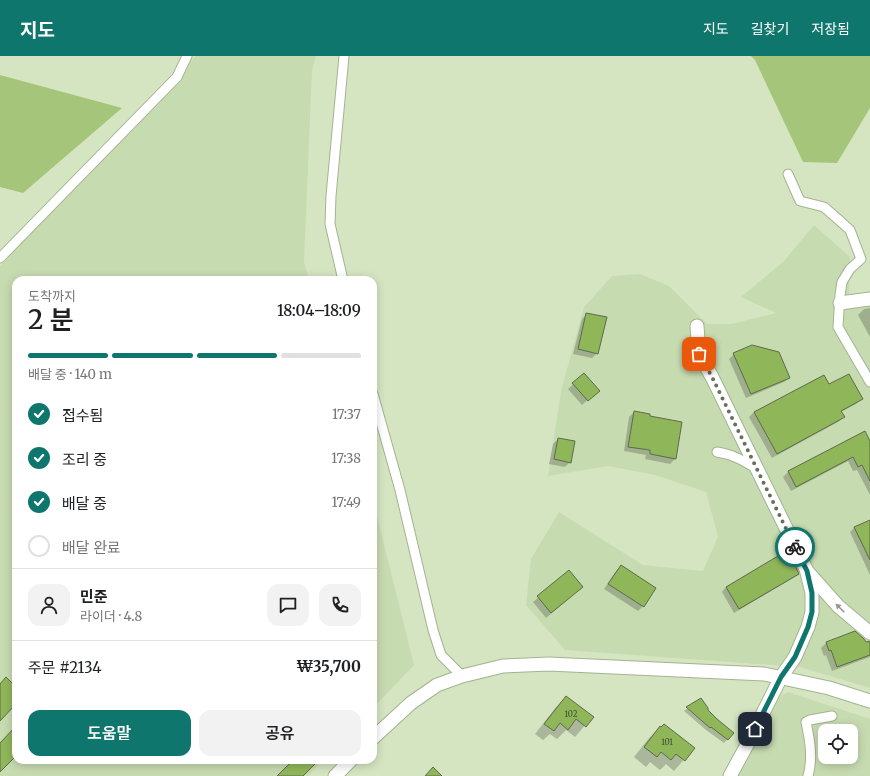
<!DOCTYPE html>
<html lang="ko">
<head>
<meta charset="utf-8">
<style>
  :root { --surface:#fff; --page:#f2f2f2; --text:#202124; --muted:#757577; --line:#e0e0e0; --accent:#0f766e }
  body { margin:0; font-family:Merriweather,"Noto Sans KR",serif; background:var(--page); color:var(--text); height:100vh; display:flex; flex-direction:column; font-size:15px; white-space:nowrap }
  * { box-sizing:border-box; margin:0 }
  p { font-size:13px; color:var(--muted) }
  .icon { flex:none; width:22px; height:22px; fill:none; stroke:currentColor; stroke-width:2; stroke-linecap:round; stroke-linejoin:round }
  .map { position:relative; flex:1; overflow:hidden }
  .side { position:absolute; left:12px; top:220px; width:365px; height:488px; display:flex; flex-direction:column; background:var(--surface); border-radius:12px; box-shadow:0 2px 10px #0003 }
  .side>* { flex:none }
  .controls { position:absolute; left:818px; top:668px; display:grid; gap:8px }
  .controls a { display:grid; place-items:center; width:40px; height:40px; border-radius:8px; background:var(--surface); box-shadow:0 2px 10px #0003; font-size:20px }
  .pin { position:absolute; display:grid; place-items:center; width:34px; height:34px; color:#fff; margin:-17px; border-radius:8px; box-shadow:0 2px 6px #0006 }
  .courier { position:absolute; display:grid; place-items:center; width:40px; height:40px; margin:-20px; border:3px solid #0f766e; border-radius:50%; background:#fff; color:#222; box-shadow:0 1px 5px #0007 }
  .overview em { font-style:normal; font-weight:600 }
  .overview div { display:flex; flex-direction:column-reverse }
  .overview { display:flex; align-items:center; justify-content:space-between; height:68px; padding:0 16px }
  h1 { font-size:26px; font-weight:600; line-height:30px }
  .bar { display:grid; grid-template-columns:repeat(4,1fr); gap:6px 4px; align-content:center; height:48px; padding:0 16px }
  .bar i { height:5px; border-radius:3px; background:var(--line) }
  .bar .selected { background:var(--accent) }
  .bar p { grid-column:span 4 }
  .line { display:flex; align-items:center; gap:10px; padding:0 16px; border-top:1px solid var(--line) }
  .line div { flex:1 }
  .round { display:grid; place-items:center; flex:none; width:42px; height:42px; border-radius:12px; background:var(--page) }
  ol { padding:0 16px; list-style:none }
  li { display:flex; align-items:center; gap:12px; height:44px }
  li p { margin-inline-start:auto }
  li .icon { padding:4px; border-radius:50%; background:var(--accent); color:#fff; stroke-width:4 }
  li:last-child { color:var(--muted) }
  li i { width:22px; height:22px; border:2px solid var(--line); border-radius:50% }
  .cta { display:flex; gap:8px; margin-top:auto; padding:8px 16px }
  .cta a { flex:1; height:46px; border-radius:12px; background:var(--accent); color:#fff; font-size:16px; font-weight:600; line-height:46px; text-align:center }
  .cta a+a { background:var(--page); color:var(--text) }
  header { display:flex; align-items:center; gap:24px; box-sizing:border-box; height:56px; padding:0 20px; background:var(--accent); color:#fff }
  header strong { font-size:19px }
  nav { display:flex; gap:22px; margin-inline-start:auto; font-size:14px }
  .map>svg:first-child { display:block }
  .built { fill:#c7dbb1; fill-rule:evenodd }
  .green { fill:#a5c67a }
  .shadow { fill:#0003 }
  .building { fill:#90b65a; stroke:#5d6b4c }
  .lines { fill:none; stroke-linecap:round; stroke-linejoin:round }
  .street-casing { stroke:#a3b391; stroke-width:11 }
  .secondary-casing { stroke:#a3b391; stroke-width:15 }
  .street { stroke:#fff; stroke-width:9 }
  .secondary { stroke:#fff; stroke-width:13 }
  .oneway { fill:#959892 }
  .done { stroke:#66705b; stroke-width:4; stroke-dasharray:0 7.2 }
  .route { stroke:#0f766e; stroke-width:5 }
  .labels { text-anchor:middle; stroke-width:3; stroke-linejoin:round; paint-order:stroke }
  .number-label { font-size:8px; fill:#445232 }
</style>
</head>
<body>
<header>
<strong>지도</strong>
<nav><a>지도</a><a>길찾기</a><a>저장됨</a></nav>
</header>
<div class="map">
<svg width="870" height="720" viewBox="0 0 870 720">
  <rect width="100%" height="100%" fill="#d5e5c2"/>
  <g class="built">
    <path d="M195 0H316L312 14 304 206 309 224H16V704H323L308 720H0V210L131 74Z"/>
    <path d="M814 169 850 201 849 239 870 238V632L800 611 565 594 526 549 531 503 559 456 643 509 703 515 718 481 706 436 655 419 608 410 548 420 561 335 584 251 612 220 640 218 669 230 707 268H731L776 257 741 241 784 205Z"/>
    <path d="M373 444 414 609 373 652Z"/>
    <path d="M788 636 870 663V720H730L771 645ZM825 675H851V701H825Z"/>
  </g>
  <g class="green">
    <path d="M751 0H870V52L837 107 803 106 755 4Z"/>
    <path d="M0 19 122 52 23 137 0 131Z"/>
  </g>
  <g class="shadow">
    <path d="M870 252V281L858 259 864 253Z"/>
    <path d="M587 258 597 297 592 302 573 298 582 263Z"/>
    <path d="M734 298 789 322 784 326 746 342 729 303Z"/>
    <path d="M584 318 593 339 582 349 568 333Z"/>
    <path d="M824 320 829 330 861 343 856 348 841 356 843 361 838 366 772 402 749 361 754 356Z"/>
    <path d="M634 356 675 403 670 408 645 403 646 399 624 395 629 361Z"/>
    <path d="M558 383 570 406 565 411 549 408 553 388Z"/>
    <path d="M870 387V439L857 414 853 415 848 405 791 435 783 421 788 416Z"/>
    <path d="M870 465V519L850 476 855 471Z"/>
    <path d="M621 510 655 532 643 550 638 555 604 533 616 515Z"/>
    <path d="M569 515 582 531 546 562 533 546Z"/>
    <path d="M798 517 793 522 734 557 722 536 726 531Z"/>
    <path d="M855 576 865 587 870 586V601L832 615 826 599 824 600 821 592 826 587Z"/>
    <path d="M566 641 592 661 575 681 566 674 557 683 550 678 543 684 535 678 556 651Z"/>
    <path d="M700 643 706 654 733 677 724 687 706 674 684 655Z"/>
    <path d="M660 671 694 692 674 715 666 708 660 714 650 706 646 711 634 701 649 682Z"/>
  </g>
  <g class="building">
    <path d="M586 257 607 261 598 298 578 293Z"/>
    <path d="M752 289 779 296 790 322 751 338 733 297Z"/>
    <path d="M584 317 600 335 588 345 572 327Z"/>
    <path d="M849 318 863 343 841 355 845 361 777 398 754 356 824 319 829 328Z"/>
    <path d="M634 355 650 358V360L682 366 676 403 650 398V394L628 391Z"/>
    <path d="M865 375 870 385V425L862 409 858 411 853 401 796 431 788 415Z"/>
    <path d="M558 382 575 385 571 407 554 403Z"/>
    <path d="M870 464V504L854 471Z"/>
    <path d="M788 494 799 518 739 553 726 531Z"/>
    <path d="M621 509 656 532 644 551 608 528Z"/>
    <path d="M569 514 583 531 551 557 537 540Z"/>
    <path d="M855 575 864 583 866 586 870 585V599L837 611 831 594 829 595 826 586Z"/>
    <path d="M6 621 16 631V648L0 665V628Z"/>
    <path d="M566 640 594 661 586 671 576 663 568 674 560 667 554 675 544 668Z"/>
    <path d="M701 642 708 652V654L717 663 734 677 728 684 711 671 710 672 686 651Z"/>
    <path d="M664 668 695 692 685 705 676 698 671 704 661 696 657 701 644 691 660 670 661 671Z"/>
    <path d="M16 670V700L0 716V687Z"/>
    <path d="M293 704H319L303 720H277Z"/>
    <path d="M433 711 442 720H425Z"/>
  </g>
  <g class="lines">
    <g class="street-casing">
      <g id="street">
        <path d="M788 118 800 145 824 151 840 165 850 174 861 203 850 213 842 226 840 239 838 271 870 326"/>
        <path d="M0 202 177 21 187 0"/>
        <path d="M343 224 330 168 331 140 344 0"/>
        <path d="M373 338 400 434 433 574 441 599 462 620"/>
        <path d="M717 396C732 398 744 405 757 413"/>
        <path d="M808 720C813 702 810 685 806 666L810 664 832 660"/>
      </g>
    </g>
    <g class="secondary-casing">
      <g id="secondary">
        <path d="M840 247 870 243"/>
        <path d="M697 270 699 298 712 321 807 515 838 550 870 577"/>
        <path d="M373 682 411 647 437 629 462 620 503 610 549 608 764 618 829 632 870 645"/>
        <path d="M335 720 351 704"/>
        <path d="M730 720 748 687 781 621 795 601 808 571 812 556V537L807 517"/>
      </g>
    </g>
    <use href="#street" class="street"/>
    <use href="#secondary" class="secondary"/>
  </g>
  <defs><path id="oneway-solid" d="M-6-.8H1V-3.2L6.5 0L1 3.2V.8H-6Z"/></defs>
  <use class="oneway" href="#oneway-solid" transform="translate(840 552) rotate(-135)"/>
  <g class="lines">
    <path class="done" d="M699 298 712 321 795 491"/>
    <path class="route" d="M755 673 781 621 795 601 808 571 812 556V537L807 515 795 491"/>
  </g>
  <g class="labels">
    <g class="number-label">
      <text x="571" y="661">102</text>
      <text x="667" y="689">101</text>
    </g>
  </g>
</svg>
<div class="controls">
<a><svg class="icon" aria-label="locate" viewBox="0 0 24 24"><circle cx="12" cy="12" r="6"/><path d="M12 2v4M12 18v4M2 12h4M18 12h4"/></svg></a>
</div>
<div class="pin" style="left:699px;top:298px;background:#ea580c"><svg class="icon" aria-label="bag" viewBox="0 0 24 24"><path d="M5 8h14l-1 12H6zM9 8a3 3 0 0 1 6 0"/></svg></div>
<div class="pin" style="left:755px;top:673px;background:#1f2937"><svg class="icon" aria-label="home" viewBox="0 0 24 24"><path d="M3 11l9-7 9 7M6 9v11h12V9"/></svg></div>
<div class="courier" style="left:795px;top:491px"><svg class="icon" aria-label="bike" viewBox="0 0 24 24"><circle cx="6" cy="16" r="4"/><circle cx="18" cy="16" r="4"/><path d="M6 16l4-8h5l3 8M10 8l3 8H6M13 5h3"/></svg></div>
<section class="side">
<div class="overview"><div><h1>2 분</h1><p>도착까지</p></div><em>18:04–18:09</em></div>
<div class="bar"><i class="selected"></i><i class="selected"></i><i class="selected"></i><i></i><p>배달 중 · 140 m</p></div>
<ol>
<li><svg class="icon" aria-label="check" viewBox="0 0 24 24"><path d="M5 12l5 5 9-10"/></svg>접수됨<p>17:37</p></li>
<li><svg class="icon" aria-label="check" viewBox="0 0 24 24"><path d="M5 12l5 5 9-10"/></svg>조리 중<p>17:38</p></li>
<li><svg class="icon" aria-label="check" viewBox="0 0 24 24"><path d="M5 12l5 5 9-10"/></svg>배달 중<p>17:49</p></li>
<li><i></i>배달 완료</li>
</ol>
<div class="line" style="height:72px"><a class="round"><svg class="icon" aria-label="person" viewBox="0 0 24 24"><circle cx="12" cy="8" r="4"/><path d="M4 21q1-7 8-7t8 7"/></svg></a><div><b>민준</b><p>라이더 · 4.8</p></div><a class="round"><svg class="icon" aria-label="chat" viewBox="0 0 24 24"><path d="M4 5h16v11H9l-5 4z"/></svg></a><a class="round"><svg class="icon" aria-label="phone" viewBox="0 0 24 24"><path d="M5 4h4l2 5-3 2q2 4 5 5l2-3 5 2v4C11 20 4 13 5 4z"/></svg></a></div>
<div class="line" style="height:52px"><div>주문 #2134</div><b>₩35,700</b></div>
<div class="cta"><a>도움말</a><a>공유</a></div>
</section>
</div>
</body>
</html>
